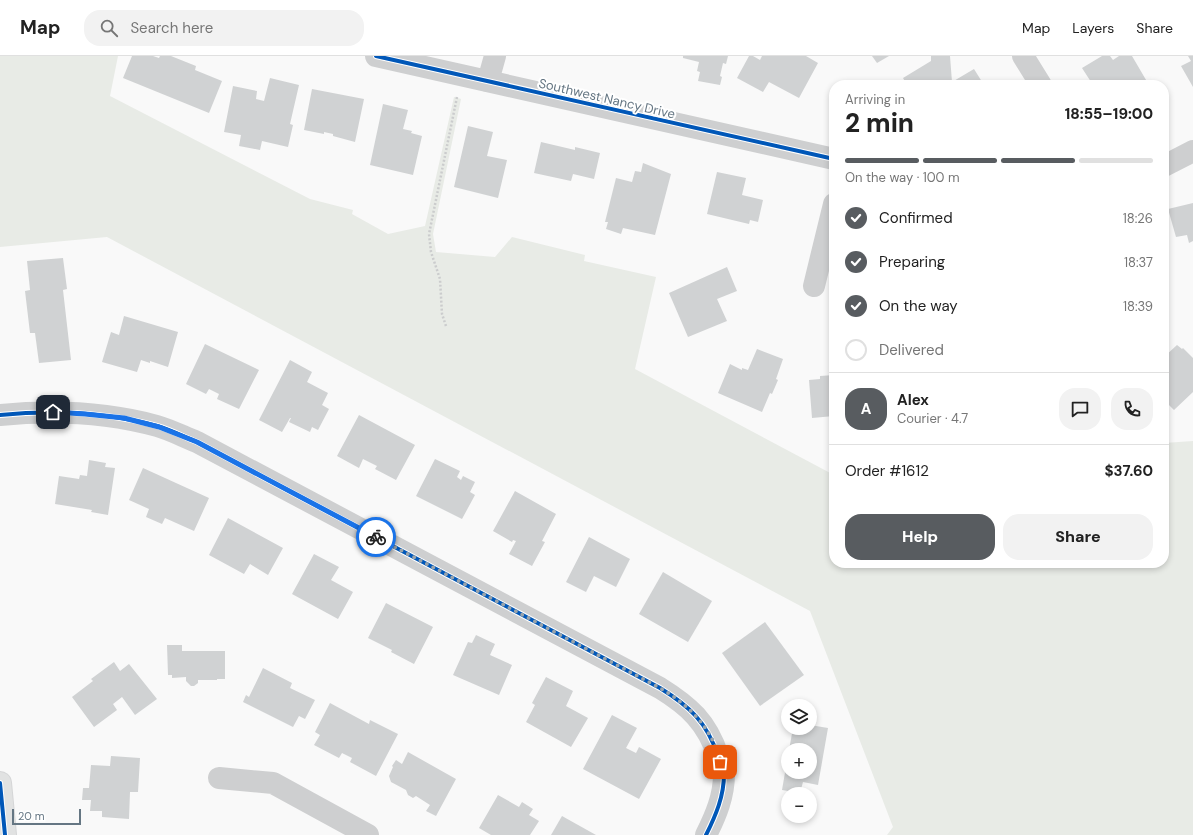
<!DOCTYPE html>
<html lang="en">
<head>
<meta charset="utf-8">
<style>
  :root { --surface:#fff; --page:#f2f2f2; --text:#222; --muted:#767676; --line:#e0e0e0; --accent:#585c60 }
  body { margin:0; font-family:"DM Sans",sans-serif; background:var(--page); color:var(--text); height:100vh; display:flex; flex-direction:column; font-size:15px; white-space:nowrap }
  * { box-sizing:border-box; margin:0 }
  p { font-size:13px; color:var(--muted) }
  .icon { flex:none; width:22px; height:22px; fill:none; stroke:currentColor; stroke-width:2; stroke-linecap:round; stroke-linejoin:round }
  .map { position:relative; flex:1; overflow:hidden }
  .drawer { position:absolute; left:829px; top:24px; width:340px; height:488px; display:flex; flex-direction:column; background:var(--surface); border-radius:16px; box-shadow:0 2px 6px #0003 }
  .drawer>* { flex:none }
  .controls { position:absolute; left:781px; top:643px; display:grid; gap:8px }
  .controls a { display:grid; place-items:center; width:36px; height:36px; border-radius:50%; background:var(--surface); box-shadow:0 2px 6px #0003; font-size:20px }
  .scale { position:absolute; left:12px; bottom:10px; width:69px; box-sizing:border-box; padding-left:4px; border:2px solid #657683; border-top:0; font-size:11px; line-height:14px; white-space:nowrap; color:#657683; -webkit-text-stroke:3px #fff; paint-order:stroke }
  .pin { position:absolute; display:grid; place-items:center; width:34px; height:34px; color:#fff; margin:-17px; border-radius:8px; box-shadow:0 2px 6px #0006 }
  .courier { position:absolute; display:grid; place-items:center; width:40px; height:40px; margin:-20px; border:3px solid #1a73e8; border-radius:50%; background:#fff; color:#222; box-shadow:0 1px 5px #0007 }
  .headline em { font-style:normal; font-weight:800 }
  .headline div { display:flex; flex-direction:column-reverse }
  .headline { display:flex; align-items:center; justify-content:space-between; height:68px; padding:0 16px }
  h1 { font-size:26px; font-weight:800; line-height:30px }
  .bar { display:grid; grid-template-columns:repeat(4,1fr); gap:6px 4px; align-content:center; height:48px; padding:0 16px }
  .bar i { height:5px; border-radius:3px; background:var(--line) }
  .bar .current { background:var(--accent) }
  .bar p { grid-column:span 4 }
  .line { display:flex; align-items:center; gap:10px; padding:0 16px; border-top:1px solid var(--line) }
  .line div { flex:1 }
  .round { display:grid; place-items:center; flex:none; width:42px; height:42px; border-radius:16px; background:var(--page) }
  ol { padding:0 16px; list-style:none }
  li { display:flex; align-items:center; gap:12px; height:44px }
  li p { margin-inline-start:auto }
  li .icon { padding:4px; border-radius:50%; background:var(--accent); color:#fff; stroke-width:4 }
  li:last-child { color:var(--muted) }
  li i { width:22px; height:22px; border:2px solid var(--line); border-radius:50% }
  .primary-button { display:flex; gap:8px; margin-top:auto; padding:8px 16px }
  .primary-button a { flex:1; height:46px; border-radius:16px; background:var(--accent); color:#fff; font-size:16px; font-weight:800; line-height:46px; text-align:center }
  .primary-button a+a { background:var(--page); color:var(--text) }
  header { display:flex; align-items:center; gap:24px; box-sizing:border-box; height:56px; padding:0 20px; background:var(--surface); border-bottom:1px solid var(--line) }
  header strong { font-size:19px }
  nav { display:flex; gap:22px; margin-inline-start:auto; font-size:14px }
  .search { width:280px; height:36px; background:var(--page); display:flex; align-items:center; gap:10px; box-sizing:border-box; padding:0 14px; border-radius:16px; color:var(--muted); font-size:15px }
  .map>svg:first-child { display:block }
  .green { fill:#e8ebe6 }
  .building { fill:#d0d2d3 }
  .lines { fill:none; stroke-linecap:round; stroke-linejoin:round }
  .secondary-casing { stroke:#d5d6d7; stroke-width:24 }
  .path { stroke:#cbcccd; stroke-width:2.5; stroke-dasharray:2 2; stroke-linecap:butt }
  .minor { stroke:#cecfd0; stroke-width:22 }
  .secondary { stroke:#e1e2e2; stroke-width:22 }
  .cycleway-casing { stroke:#fff; stroke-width:6 }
  .cycleway { stroke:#0057b8; stroke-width:4 }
  .done { stroke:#99a4ac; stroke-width:4; stroke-dasharray:0 7.2 }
  .route { stroke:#1a73e8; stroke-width:5 }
  .labels { text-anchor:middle; stroke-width:4; stroke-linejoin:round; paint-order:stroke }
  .street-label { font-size:13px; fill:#657683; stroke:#fff }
</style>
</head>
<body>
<header>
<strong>Map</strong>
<div class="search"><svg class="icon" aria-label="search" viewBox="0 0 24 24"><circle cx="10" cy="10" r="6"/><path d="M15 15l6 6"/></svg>Search here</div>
<nav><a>Map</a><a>Layers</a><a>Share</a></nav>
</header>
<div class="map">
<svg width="1193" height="779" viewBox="0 0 1193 779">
  <rect width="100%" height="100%" fill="#f9f9f9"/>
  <path class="green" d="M0 0H118L110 40 310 143 353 154 352 158 388 178 425 170 454 41 461 43 433 178 436 196 495 201 512 181 585 199 584 205 656 221 635 313 834 419V507H1164V387L1193 385V779H887L893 771 810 555 107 181 0 191Z"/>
  <g class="building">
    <path d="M132 0H153L159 2 160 0H171L196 10 195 14 222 25 209 57 123 22Z"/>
    <path d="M683 0H728L726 8 723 7 720 20 722 21 720 29 698 25 700 16 697 15 699 6 683 2Z"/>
    <path d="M749 0H753L760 4 762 0H806L818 7 799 42 769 26 763 36 737 22Z"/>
    <path d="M872 0H889L877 7Z"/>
    <path d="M931 0H950L952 26 974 13 984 29H907L903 22 931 5Z"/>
    <path d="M1102 0H1110L1113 4 1119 0H1132L1149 29H1093L1082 12Z"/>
    <path d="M1188 0H1193V31L1181 10 1191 5Z"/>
    <path d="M270 22 299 29 290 68 293 69 288 91 262 85 260 94 239 90 241 79 224 76 233 30 257 35 256 43 264 45Z"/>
    <path d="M312 33 364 43 355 86 333 80V78L324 76V78L304 74Z"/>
    <path d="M383 48 408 54 403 73 412 75 411 77 422 80 413 119 370 109Z"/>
    <path d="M468 70 493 76 487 100 507 104 498 142 454 131Z"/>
    <path d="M541 86 575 94V91L600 97 594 123 573 118 571 125 534 117Z"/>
    <path d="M643 107 671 118 655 179 623 172 621 178 606 173 608 166H605L616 122 632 126 635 115 641 116Z"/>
    <path d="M717 116 746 122 742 139 763 144 758 166 750 164 749 168 707 158Z"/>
    <path d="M1193 147V185L1189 187 1187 179 1176 181 1168 153Z"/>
    <path d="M63 202 67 233 63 234 71 304 39 307 35 277H30L25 235 30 234 27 205Z"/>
    <path d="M727 211 737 235 717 243 727 265 688 281 669 237Z"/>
    <path d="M124 260 178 276 168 311 150 305V307L141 304 137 316 102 306 111 276 119 279Z"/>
    <path d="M205 288 259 314 239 353 217 343 219 338 209 333 206 338 186 328Z"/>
    <path d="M1177 289 1182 293 1183 292 1193 302V336L1174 354 1164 344V320L1166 319 1164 317V301Z"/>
    <path d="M757 293 783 303 776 323 778 324 772 338 770 337 762 356 718 337 730 308 742 314V312L748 314Z"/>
    <path d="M290 304 312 316 307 326 328 337 322 349 329 353 318 374 312 371 310 376 289 366 291 362H290L282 376 259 364Z"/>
    <path d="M834 319V360L812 362 809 324 820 323V320Z"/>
    <path d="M359 359 415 389 396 424 375 413 377 410 363 403 359 412 337 400Z"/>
    <path d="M435 403 460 415 457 421 461 424 463 420 475 426 470 436 475 439 462 463 416 440Z"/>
    <path d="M89 404 106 407 105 411 115 412 108 459 91 456 92 454 55 448 59 420 79 423 80 419 87 420Z"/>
    <path d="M143 412 209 442 194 475 165 462 162 468 146 461 149 453 129 444Z"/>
    <path d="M515 435 556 458 542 485 545 486 532 510 509 498 516 485 513 484 512 486 493 475Z"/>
    <path d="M228 462 283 492 268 519 250 508 244 518 209 499Z"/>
    <path d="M589 481 630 503 616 531 594 520 586 536 566 526Z"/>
    <path d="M314 498 339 511 331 524 353 536 338 563 292 538Z"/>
    <path d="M663 516 712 545 688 586 639 558Z"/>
    <path d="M386 547 433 571 414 608 391 596 392 594 368 582Z"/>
    <path d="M765 566 804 619 760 650 722 597Z"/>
    <path d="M476 579 495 588 490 599 512 609 499 639 453 619 468 586 472 587Z"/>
    <path d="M167 589H182V595H225V623H217V624H198V627L194 630H191L186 625V621L172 622V619H168Z"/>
    <path d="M114 606 120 615 129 608 157 643 135 659 122 641 113 648 117 654 94 671 72 641 93 625 91 623Z"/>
    <path d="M263 612 292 627 290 632 315 644 305 663 299 660 293 671 243 646 246 639 249 641Z"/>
    <path d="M546 621 573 635 566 650 588 662 571 691 526 666 535 649 532 647Z"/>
    <path d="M330 647 369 668 370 664 398 678 376 720 350 706 352 702 342 697 339 702 314 689 320 679 315 676Z"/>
    <path d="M612 659 637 672 626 692 636 697 639 691 661 703 639 743 583 713Z"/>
    <path d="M810 669 828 672 818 729 803 726 800 737 782 734 787 705 788 716H810V694H789L793 672H810Z"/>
    <path d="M408 696 456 723 436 760 426 755 430 749 416 740 413 742 408 739 406 734 391 726 389 720 393 711 392 710 396 704 402 708Z"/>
    <path d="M111 700 140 702 138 736H130L129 763 102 761V755H90L91 744H82L83 732H89L91 709 110 710Z"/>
    <path d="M498 739 519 751 522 746 533 753 529 759 539 765 530 779H491L479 772Z"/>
    <path d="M562 760 596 779H551Z"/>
  </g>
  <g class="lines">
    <g class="secondary-casing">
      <path id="secondary" d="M0 727 5 779"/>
    </g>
    <path class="path" d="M446 270 442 258 440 223 431 196 429 178 457 41"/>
    <g class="minor">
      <path d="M376 0 834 103"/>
      <path d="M1023 0 1041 29"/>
      <path d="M488 25 495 0"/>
      <path d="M1164 110 1193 95"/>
      <path d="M814 230 834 148"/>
      <path d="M0 359C53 354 106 356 157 370 171 374 184 381 197 386L660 632C689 650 707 666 718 700 720 705 724 712 724 718 724 740 716 759 706 779"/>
      <path d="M219 722 273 727 368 779"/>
    </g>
    <use href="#secondary" class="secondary"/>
    <g class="cycleway-casing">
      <g id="cycleway">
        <path d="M376 0 834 103"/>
        <path d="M0 359C53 354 106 356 157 370 171 374 184 381 197 386L660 632C689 650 707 666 718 700 720 705 724 712 724 718 724 740 716 759 706 779"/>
        <path d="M0 727 5 779"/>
      </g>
    </g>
    <use href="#cycleway" class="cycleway"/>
  </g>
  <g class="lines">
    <path class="done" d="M376 481 660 632C682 645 701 661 713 685 716 691 718 699 720 706"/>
    <path class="route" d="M53 356 85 358 124 362 159 371 197 386 376 481"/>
  </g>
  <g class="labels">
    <g class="street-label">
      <text transform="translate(607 42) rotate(13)" y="5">Southwest Nancy Drive</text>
    </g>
  </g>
</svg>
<div class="controls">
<a><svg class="icon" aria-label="layers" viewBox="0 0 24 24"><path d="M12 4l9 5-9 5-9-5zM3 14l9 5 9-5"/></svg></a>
<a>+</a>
<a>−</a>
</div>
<div class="scale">20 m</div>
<div class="pin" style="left:720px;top:706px;background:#ea580c"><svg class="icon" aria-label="bag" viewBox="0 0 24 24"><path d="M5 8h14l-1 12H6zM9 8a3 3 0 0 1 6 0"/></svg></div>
<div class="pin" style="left:53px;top:356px;background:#1f2937"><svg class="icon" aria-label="home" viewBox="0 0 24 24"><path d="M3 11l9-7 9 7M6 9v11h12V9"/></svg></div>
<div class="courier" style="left:376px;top:481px"><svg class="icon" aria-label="bike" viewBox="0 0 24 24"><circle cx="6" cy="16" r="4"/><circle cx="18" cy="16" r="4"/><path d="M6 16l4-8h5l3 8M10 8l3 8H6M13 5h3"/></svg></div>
<section class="drawer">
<div class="headline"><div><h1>2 min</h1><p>Arriving in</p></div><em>18:55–19:00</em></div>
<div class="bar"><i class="current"></i><i class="current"></i><i class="current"></i><i></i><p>On the way · 100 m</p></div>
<ol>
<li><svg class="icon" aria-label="check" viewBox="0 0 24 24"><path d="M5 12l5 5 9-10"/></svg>Confirmed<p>18:26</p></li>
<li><svg class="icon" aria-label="check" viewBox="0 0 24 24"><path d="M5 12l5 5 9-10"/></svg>Preparing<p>18:37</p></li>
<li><svg class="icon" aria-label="check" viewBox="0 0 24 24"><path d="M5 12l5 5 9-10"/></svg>On the way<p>18:39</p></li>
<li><i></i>Delivered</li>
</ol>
<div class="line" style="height:72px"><b class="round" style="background:var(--accent);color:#fff">A</b><div><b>Alex</b><p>Courier · 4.7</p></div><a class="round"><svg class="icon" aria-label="chat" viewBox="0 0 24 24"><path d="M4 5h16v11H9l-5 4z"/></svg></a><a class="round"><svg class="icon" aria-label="phone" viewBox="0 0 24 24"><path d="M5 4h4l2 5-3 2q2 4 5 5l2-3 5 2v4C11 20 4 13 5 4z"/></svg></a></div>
<div class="line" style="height:52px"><div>Order #1612</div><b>$37.60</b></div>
<div class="primary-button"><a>Help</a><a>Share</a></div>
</section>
</div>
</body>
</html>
